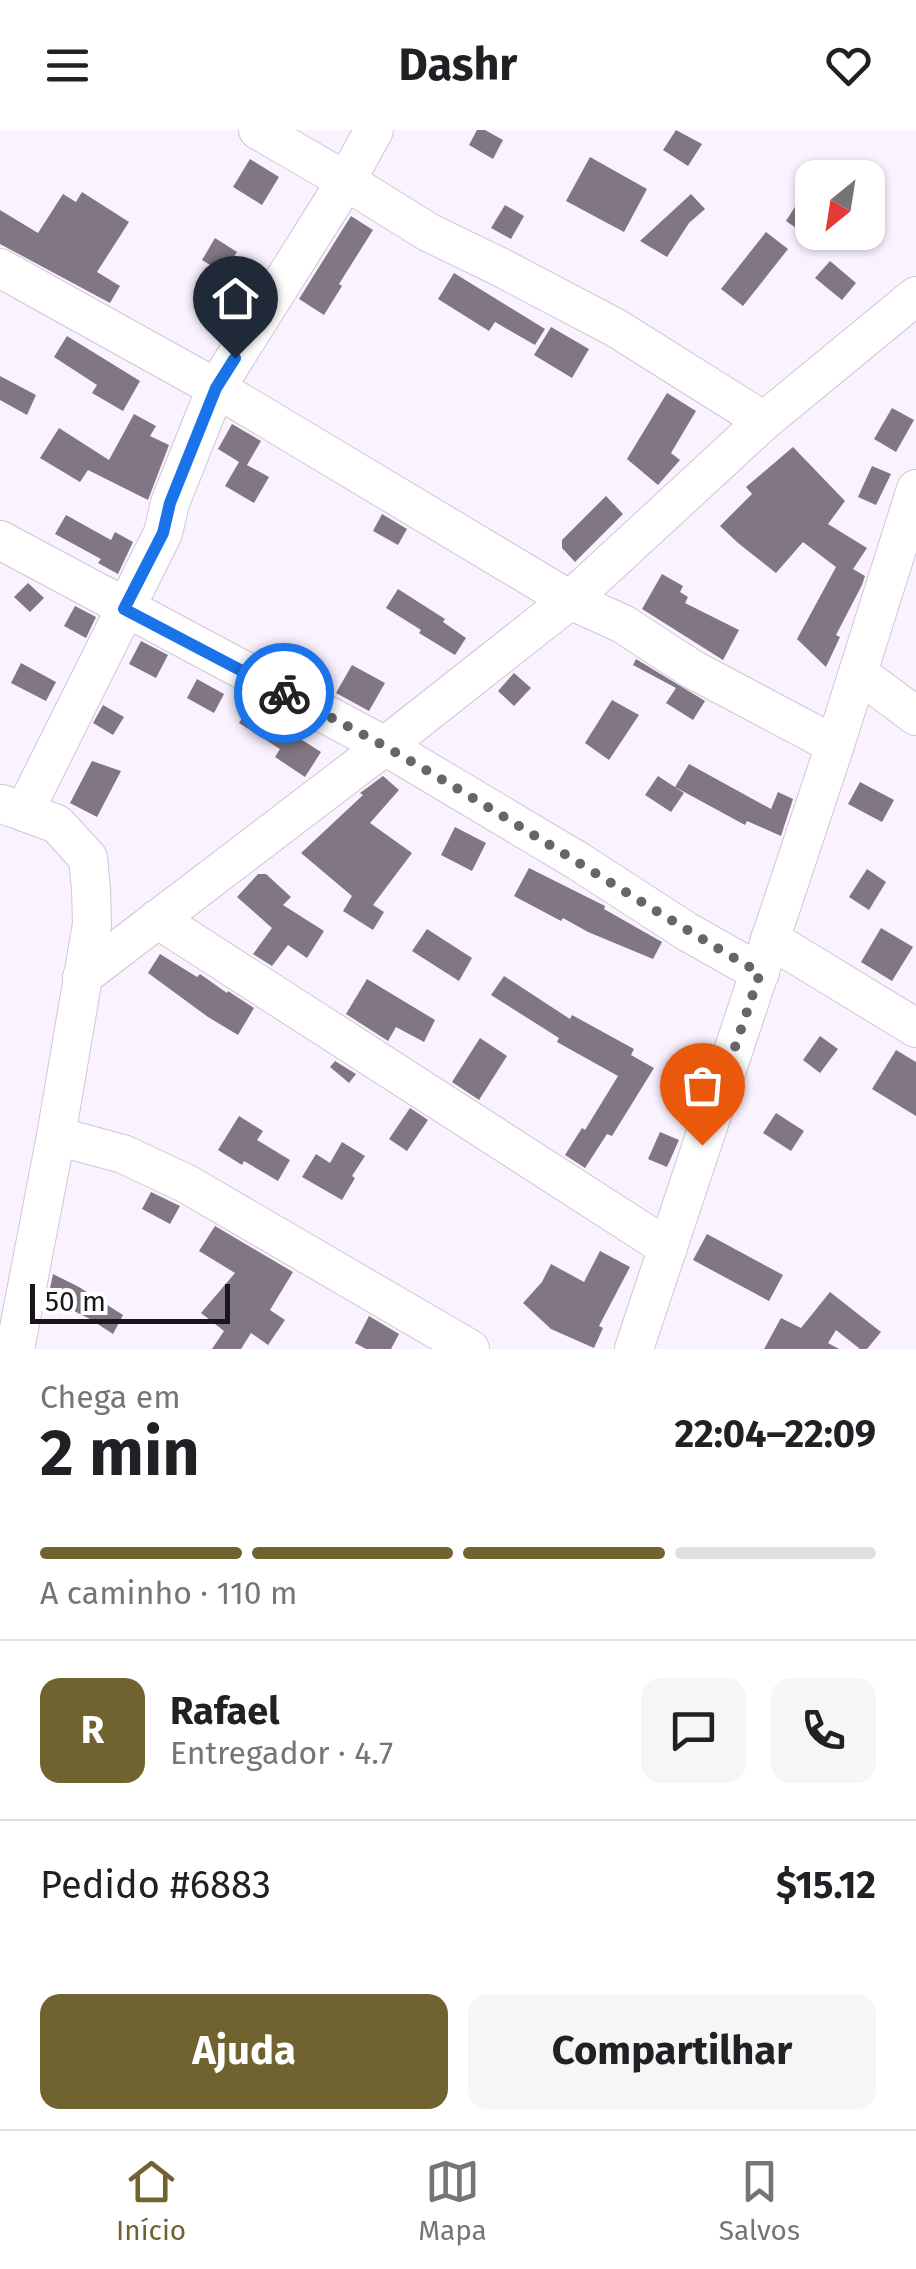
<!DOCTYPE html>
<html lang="pt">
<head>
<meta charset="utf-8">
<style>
  :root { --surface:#fff; --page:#f6f6f6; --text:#202124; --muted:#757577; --line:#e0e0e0; --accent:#706330 }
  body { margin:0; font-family:"Fira Sans",sans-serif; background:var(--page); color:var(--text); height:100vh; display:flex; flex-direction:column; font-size:38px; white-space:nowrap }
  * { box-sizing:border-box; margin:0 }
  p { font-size:32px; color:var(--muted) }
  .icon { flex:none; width:55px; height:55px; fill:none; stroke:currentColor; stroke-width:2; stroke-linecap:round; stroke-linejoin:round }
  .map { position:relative; height:1219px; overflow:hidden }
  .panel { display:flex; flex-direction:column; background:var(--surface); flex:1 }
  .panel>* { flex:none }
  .needle { width:65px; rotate:210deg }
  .buttons { position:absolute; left:795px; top:30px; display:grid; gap:20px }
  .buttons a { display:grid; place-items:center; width:90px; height:90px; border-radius:20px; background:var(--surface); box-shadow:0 2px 8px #0004; font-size:50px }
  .scale { position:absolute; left:30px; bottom:25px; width:200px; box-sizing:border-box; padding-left:10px; border:5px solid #1a171c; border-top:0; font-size:28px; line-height:35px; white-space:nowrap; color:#1a171c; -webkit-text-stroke:8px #fff; paint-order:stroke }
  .pin { position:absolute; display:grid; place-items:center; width:85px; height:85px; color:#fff; margin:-102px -42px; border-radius:50% 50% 50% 0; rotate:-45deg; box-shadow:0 0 10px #0007 }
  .pin .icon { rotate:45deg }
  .courier { position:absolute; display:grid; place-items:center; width:100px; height:100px; margin:-50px; border:8px solid #1a73e8; border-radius:50%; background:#fff; color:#222; box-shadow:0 2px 12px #0007 }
  .head em { font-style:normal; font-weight:700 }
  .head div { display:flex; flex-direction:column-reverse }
  .head { display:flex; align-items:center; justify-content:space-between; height:170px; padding:0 40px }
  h1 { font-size:65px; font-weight:700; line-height:75px }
  .bar { display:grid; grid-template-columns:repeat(4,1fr); gap:15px 10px; align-content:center; height:120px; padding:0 40px }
  .bar i { height:12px; border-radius:8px; background:var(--line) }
  .bar .selected { background:var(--accent) }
  .bar p { grid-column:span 4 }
  .line { display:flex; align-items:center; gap:25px; padding:0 40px; border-top:2px solid var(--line) }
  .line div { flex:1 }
  .round { display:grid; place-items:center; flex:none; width:105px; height:105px; border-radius:20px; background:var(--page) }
  .action { display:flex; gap:20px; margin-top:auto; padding:20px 40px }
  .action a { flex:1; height:115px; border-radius:20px; background:var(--accent); color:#fff; font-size:40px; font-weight:700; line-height:115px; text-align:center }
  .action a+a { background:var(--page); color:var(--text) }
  header { display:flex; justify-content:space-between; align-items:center; height:130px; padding:0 40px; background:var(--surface); font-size:45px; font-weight:700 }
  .tab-bar { display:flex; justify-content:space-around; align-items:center; height:140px; border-top:2px solid var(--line); background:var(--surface); font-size:28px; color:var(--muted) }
  .tab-bar a { display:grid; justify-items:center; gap:5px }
  .tab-bar .selected { color:var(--accent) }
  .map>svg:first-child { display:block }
  .building { fill:#817784 }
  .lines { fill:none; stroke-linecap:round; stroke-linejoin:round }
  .minor-casing { stroke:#d0c6d5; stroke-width:40 }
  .minor { stroke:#fff; stroke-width:38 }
  .done { stroke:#69646b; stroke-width:10; stroke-dasharray:0 18 }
  .route { stroke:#1a73e8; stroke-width:12 }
</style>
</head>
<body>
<header><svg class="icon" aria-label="menu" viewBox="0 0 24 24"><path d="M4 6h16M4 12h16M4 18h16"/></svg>Dashr<svg class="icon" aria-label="heart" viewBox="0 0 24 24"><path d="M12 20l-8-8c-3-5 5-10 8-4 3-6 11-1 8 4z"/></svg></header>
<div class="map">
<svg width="916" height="1219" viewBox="0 0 916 1219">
  <rect width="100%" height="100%" fill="#fbf2ff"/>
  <g class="building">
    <path d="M477 0H485L503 10 493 29 469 15Z"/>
    <path d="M676 0 702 14 688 36 663 20Z"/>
    <path d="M590 27 647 59 624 102 566 71Z"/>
    <path d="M250 29 279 47 262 75 233 57Z"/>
    <path d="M812 50V109L786 91Z"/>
    <path d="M82 62 129 92 97 142 120 156 110 173 0 114V80L38 103 63 64 76 72Z"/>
    <path d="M691 64 705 79 689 93 667 127 640 111Z"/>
    <path d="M505 75 524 86 511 109 491 98Z"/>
    <path d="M351 86 373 100 339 154 342 156 324 185 299 169Z"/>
    <path d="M766 102 788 119 743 176 721 159Z"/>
    <path d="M215 108 237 122 223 143 202 130Z"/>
    <path d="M830 131 856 153 842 170 815 148Z"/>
    <path d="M454 143 545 199 535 215 495 192 489 201 438 169Z"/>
    <path d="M551 197 589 219 572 248 534 225Z"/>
    <path d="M67 206 140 251 123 281 92 263 97 255 54 227Z"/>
    <path d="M0 246 36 265 27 285 0 270Z"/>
    <path d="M667 263 696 281 671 323 680 330 658 355 627 329Z"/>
    <path d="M892 278 914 290 896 322 874 309Z"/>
    <path d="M134 284 156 296 150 306 169 315 148 370 88 340 80 352 40 328 59 298 109 330Z"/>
    <path d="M232 294 261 311 247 335 269 347 254 373 225 356 239 332 218 319Z"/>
    <path d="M793 317 845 371 828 394 867 418 853 439 865 446 862 455 836 505 840 507 826 537 797 509 836 437 803 412 776 443 738 413 720 396 752 364 746 357Z"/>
    <path d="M872 336 891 344 876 375 858 367Z"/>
    <path d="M606 366 623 384 575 432 562 418V410Z"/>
    <path d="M382 384 407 399 398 415 373 401Z"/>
    <path d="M66 385 111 410 115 402 133 412 118 444 98 433 101 429 55 404Z"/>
    <path d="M662 444 683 456 680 462 688 467 685 473 739 500 723 530 642 479Z"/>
    <path d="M28 453 44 468 30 482 14 467Z"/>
    <path d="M398 459 445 489 443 492 466 508 455 525 419 503 421 500 386 478Z"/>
    <path d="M75 476 96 487 86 508 64 496Z"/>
    <path d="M141 511 168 525 156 548 129 534Z"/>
    <path d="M636 529 705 571 693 590 666 573 676 558 633 535Z"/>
    <path d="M21 533 56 552 46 571 11 553Z"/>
    <path d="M352 535 385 553 369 581 336 563Z"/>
    <path d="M514 543 531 558 514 576 498 561Z"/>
    <path d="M197 549 224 564 214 583 187 568Z"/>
    <path d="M612 570 639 585 609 630 585 613Z"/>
    <path d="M252 573 276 588 274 592 321 622 305 647 275 627 280 619 239 593Z"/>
    <path d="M103 575 124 587 113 605 93 593Z"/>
    <path d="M92 631 121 641 97 687 70 673Z"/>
    <path d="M689 634 771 679 778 662 793 669 781 706 747 691 745 695 675 657Z"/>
    <path d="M383 646 399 660 370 693 412 723 373 775 384 782 373 800 343 781 352 766 301 723 363 665 360 663Z"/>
    <path d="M658 646 684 663 671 682 645 665Z"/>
    <path d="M860 652 894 670 882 692 848 674Z"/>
    <path d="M455 697 486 713 472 741 441 725Z"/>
    <path d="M529 738 605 776 604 779 662 812 653 829 588 802 563 788 561 791 514 766Z"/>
    <path d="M867 739 886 752 869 780 849 767Z"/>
    <path d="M258 744H266L291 767 283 775 324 801 307 828 288 815 272 836 253 824 272 798 237 767Z"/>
    <path d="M881 798 913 817 892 851 861 832Z"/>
    <path d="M427 799 472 828 459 851 412 821Z"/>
    <path d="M160 824 197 847 200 844 227 863 228 861 254 878 238 905 208 887 148 843Z"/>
    <path d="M504 846 570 889 572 885 634 919 631 925 654 938 612 1006 607 1004 585 1038 565 1025 582 998 585 1000 618 946 557 912 559 908 491 865Z"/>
    <path d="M367 849 435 890 424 912 396 897 388 911 346 884Z"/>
    <path d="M820 906 838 919 820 943 803 930Z"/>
    <path d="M480 908 507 926 479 970 452 952Z"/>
    <path d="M896 920 916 932V986L872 959Z"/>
    <path d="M335 931 356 944 349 953 330 937Z"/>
    <path d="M410 978 428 990 407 1021 389 1009Z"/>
    <path d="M776 983 804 1001 791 1021 763 1003Z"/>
    <path d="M239 986 263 1001 257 1010 290 1030 278 1051 244 1031 242 1035 218 1020Z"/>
    <path d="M660 1002 679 1010 667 1037 648 1029Z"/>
    <path d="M342 1012 365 1026 352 1046 355 1048 342 1070 302 1047 316 1024 330 1033Z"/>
    <path d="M151 1062 180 1076 170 1094 142 1079Z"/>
    <path d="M215 1096 293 1142 270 1180 285 1190 268 1215 251 1203 241 1219H212L224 1201 201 1183 235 1143 199 1121Z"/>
    <path d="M707 1104 783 1145 769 1171 693 1130Z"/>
    <path d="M600 1121 630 1137 599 1196 603 1198 594 1218 551 1199 523 1173 542 1152 551 1134 584 1152Z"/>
    <path d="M53 1144 79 1157 123 1185 113 1204 90 1189 48 1168Z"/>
    <path d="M830 1162 881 1202 867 1219H860L836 1200 828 1213 839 1219H764L781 1188 801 1198Z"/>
    <path d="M369 1186 399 1204 391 1219H366L355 1213Z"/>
  </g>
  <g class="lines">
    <g class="minor-casing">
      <g id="minor">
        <path d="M258 0 346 51 428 102 502 138 616 198 764 291"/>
        <path d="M0 138 216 258 570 470 623 494 692 539 835 615"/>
        <path d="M0 410 385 616 578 731 686 801 760 843"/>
        <path d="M858 543 916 586"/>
        <path d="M2 674 57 694 88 728 91 759 92 794 56 1006 15 1219"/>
        <path d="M24 682 163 403 170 373 216 258 346 51 374 0"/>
        <path d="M157 789 668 1118"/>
        <path d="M770 809 916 898"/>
        <path d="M82 847 385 616 570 470 764 291 916 166"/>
        <path d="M56 1006 123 1024 187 1054 470 1219"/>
        <path d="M634 1219 835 615 916 359"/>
      </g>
    </g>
    <use href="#minor" class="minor"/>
  </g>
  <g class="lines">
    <path class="done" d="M284 563C318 581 352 598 386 617 513 689 634 770 760 843L702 1015"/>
    <path class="route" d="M235 228 216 258 170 373 163 403 124 479 284 563"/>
  </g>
</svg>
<div class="buttons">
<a><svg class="needle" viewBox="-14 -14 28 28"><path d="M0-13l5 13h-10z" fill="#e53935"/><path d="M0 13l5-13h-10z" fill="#757577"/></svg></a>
</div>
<div class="scale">50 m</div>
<div class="pin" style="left:702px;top:1015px;background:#ea580c"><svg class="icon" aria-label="bag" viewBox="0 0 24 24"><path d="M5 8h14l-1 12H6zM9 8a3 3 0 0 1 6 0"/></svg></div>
<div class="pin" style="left:235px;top:228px;background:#1f2937"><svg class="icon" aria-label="home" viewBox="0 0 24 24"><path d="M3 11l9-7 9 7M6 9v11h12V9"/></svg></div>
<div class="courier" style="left:284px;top:563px"><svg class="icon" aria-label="bike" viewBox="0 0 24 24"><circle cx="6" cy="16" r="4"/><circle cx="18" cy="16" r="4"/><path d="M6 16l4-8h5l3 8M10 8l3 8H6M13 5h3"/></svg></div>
</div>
<section class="panel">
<div class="head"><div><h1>2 min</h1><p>Chega em</p></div><em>22:04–22:09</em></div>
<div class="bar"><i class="selected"></i><i class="selected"></i><i class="selected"></i><i></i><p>A caminho · 110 m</p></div>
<div class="line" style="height:180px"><b class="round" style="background:var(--accent);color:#fff">R</b><div><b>Rafael</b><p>Entregador · 4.7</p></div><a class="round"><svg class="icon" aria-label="chat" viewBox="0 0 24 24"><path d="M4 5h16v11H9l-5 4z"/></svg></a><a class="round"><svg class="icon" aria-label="phone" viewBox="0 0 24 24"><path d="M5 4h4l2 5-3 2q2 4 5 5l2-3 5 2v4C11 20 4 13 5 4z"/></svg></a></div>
<div class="line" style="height:130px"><div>Pedido #6883</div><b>$15.12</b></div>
<div class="action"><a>Ajuda</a><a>Compartilhar</a></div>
</section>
<nav class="tab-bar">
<a class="selected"><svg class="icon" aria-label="home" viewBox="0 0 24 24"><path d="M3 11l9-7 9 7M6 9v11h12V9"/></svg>Início</a>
<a><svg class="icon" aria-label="map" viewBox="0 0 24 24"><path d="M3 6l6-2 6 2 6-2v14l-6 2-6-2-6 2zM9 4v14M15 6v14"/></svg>Mapa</a>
<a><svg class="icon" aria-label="saved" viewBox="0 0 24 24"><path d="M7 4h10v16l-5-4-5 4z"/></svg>Salvos</a>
</nav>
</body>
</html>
